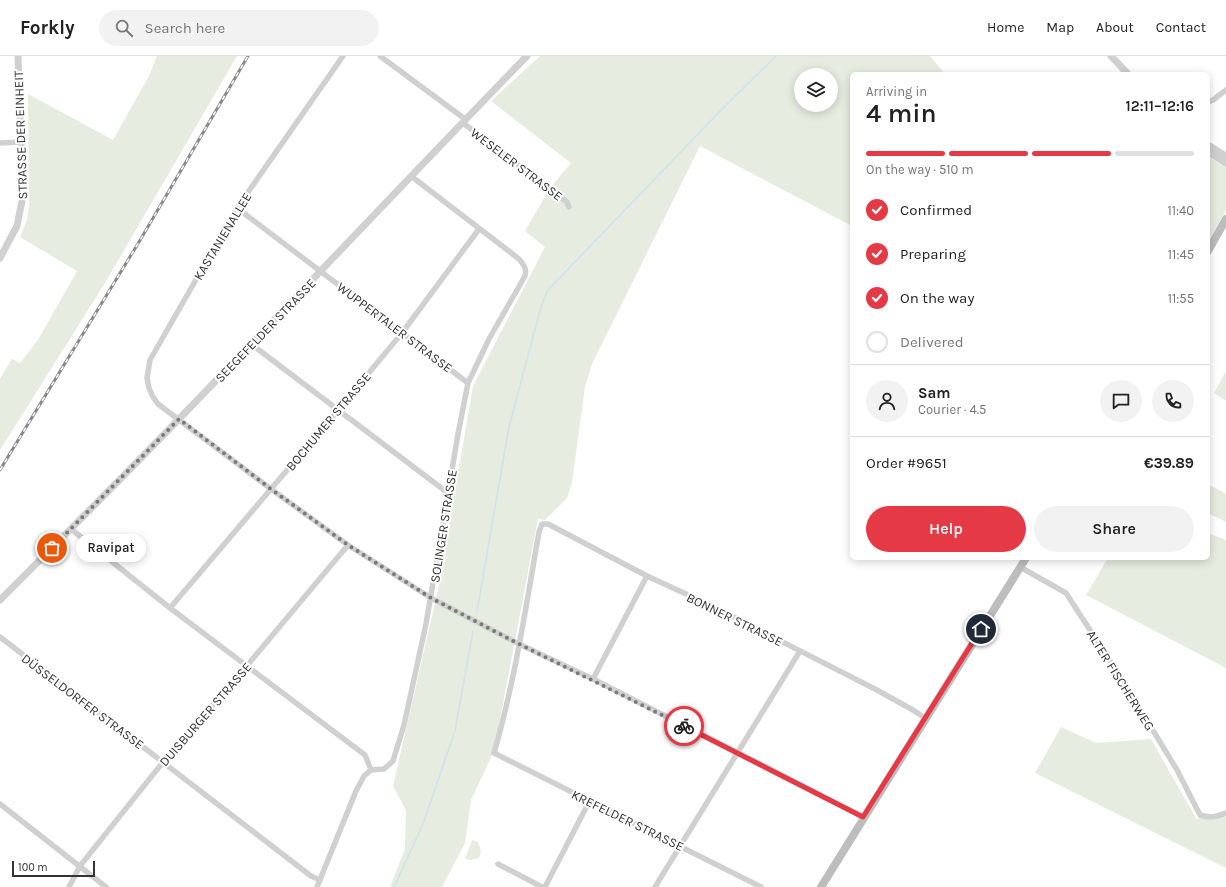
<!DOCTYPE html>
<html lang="en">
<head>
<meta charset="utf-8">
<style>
  :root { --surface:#fff; --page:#f2f2f2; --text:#222; --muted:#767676; --line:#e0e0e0; --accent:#e63946 }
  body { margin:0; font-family:Karla,sans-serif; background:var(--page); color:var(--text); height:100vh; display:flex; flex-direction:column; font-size:15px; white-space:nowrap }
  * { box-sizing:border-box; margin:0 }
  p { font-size:13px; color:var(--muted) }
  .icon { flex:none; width:22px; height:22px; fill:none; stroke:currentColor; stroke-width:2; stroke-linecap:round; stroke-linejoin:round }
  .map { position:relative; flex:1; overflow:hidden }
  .panel { position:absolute; left:850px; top:16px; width:360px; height:488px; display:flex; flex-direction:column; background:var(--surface); border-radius:6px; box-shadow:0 2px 10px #0003 }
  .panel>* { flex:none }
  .fabs { position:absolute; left:794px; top:12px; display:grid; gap:8px }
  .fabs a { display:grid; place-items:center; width:44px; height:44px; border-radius:50%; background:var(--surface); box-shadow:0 2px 10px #0003; font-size:20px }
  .scale { position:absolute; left:12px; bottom:10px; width:83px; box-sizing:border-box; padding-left:4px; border:2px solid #333; border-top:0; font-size:11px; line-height:14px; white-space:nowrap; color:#333; -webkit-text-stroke:3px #fff; paint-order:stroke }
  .pin { position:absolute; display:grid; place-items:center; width:34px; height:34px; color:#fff; margin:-17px; border:2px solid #fff; border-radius:50%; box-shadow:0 1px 4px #0007 }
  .courier { position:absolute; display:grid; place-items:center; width:40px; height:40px; margin:-20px; border:3px solid #e63946; border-radius:50%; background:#fff; color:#222; box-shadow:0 1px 5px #0007 }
  .bubble { position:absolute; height:28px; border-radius:14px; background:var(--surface); box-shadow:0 2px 10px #0003; font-size:13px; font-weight:600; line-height:28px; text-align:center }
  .head em { font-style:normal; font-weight:600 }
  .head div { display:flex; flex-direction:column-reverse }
  .head { display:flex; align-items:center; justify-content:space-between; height:68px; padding:0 16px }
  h1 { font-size:26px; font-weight:600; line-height:30px }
  .bar { display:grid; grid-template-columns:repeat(4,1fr); gap:6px 4px; align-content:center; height:48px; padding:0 16px }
  .bar i { height:5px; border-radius:3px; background:var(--line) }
  .bar .active { background:var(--accent) }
  .bar p { grid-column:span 4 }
  .line { display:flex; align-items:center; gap:10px; padding:0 16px; border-top:1px solid var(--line) }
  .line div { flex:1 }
  .round { display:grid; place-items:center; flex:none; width:42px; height:42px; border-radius:21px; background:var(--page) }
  ol { padding:0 16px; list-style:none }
  li { display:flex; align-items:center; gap:12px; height:44px }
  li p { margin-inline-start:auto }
  li .icon { padding:4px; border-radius:50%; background:var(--accent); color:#fff; stroke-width:4 }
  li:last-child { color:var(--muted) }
  li i { width:22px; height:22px; border:2px solid var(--line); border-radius:50% }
  .primary-button { display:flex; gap:8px; margin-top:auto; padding:8px 16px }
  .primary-button a { flex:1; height:46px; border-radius:24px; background:var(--accent); color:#fff; font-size:16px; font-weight:600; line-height:46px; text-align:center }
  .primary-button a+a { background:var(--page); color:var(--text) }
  header { display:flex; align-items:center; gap:24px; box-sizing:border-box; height:56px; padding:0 20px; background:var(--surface); border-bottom:1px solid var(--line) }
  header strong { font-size:19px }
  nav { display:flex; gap:22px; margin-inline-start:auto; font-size:14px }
  .search { width:280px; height:36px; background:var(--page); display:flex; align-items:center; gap:10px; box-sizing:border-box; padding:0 14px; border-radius:22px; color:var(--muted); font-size:15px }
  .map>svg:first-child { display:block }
  .green { fill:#e6ecdf; fill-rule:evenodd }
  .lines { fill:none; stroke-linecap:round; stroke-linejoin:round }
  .stream { stroke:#cfe2ee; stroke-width:1.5 }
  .minor { stroke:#d0d0d0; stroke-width:5.5 }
  .tertiary { stroke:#d0d0d0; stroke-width:7 }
  .secondary { stroke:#bdbdbd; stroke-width:8 }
  .rail-casing { stroke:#888; stroke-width:3 }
  .rail { stroke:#fff; stroke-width:1.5; stroke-dasharray:4.5; stroke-linecap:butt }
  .done { stroke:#7a7a7a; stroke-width:4; stroke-dasharray:0 7.2 }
  .route { stroke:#e63946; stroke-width:5 }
  .labels { text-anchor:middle; stroke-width:4; stroke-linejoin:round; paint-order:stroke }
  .street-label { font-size:13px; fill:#333; stroke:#fff }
</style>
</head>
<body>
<header>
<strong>Forkly</strong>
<div class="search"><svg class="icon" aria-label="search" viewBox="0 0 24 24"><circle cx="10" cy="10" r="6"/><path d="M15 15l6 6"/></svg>Search here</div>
<nav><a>Home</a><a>Map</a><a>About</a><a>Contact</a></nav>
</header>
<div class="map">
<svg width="1226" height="831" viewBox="0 0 1226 831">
  <rect width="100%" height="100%" fill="#fff"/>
  <g class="green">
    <path d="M157 0H237L105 227 0 394V323L12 303 20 307 38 284 77 215 20 181 27 164 29 151 28 38 113 84 149 20Z"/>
    <path d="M540 0H930L945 18H852V170L700 90 592 308 585 331 572 426 567 442 545 464 538 463 494 695 471 744 465 787 442 831H390L405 793 406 754 393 730 438 534 473 330 545 191 525 175 550 132 571 107 491 45ZM801 19H831V49H801Z"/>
    <path d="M1208 101 1226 111V154L1208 186Z"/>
    <path d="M1226 315V345L1214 337Z"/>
    <path d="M1208 428 1226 438V466L1208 457Z"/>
    <path d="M1208 477 1226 484V612L1086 539 1108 502H1208Z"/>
    <path d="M1061 671 1096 687 1151 683 1197 764 1200 759 1226 757V812L1035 717Z"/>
    <path d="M472 784 478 786 481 795 479 802 470 804 465 803Z"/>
  </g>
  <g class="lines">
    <g class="stream">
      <path d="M477 555 509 371 541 251 547 235 724 51 776 0"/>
      <path d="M455 674 473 575"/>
      <path d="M394 831 423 768 454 678"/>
    </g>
    <g class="minor">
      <path d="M343 0 237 152 150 304 147 322 149 332 153 341 158 348 271 433 348 489 431 542 519 588 593 623 863 761"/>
      <path d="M380 0 465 63"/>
      <path d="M1208 46 1213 44 1226 34"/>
      <path d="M463 67 567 146 569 151"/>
      <path d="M0 87 21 86"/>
      <path d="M237 152 468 327"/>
      <path d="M251 288 448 437"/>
      <path d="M71 473 170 552 365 699 371 714"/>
      <path d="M1020 511 1066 537 1123 625 1177 714 1200 759C1210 762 1216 761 1226 757"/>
      <path d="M170 552 338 354 402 277 479 173"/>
      <path d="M0 581 311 820 320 824"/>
      <path d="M593 623 647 520"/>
      <path d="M371 714 384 713 393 705 404 669 426 568 458 378 468 327 489 283 525 220C527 213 524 209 519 203L411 120"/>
      <path d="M0 748 106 831"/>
      <path d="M498 808 542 831"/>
      <path d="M69 831 80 810 163 706 245 612 348 489"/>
      <path d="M317 831 356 735 364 720 371 714"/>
      <path d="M545 831 589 746"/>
      <path d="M655 831 800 595"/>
      <path d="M761 831 494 697C515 625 526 550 539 476L542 468H548L647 520 710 549 875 633 913 654 925 662"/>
    </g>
    <g class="tertiary">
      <path d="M1111 0 1128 18"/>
      <path d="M1208 89 1226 100"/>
      <path d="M1208 96 1226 107"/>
      <path d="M0 202 17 170 23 140 18 0"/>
      <path d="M0 544C60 484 120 424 179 363 296 242 410 120 527 0"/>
    </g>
    <g class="secondary">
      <path d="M1208 195 1226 163"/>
      <path d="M821 831 1026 502"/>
    </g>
    <g class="rail-casing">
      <path id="rail" d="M0 414 139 186 248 0"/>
    </g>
    <use href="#rail" class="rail"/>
  </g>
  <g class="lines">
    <path class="done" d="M52 492 179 363 271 433 348 489 431 542 519 588 684 670"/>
    <path class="route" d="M684 670 863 761 981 573"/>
  </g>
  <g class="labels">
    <g class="street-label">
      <text transform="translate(20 79) rotate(-92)" y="5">STRASSE DER EINHEIT</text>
      <text transform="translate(517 108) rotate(37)" y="5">WESELER STRASSE</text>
      <text transform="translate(222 180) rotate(-59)" y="5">KASTANIENALLEE</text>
      <text transform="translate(395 271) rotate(37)" y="5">WUPPERTALER STRASSE</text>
      <text transform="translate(265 274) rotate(-46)" y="5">SEEGEFELDER STRASSE</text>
      <text transform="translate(328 365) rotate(-50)" y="5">BOCHUMER STRASSE</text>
      <text transform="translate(443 470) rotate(-81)" y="5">SOLINGER STRASSE</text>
      <text transform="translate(735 563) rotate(26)" y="5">BONNER STRASSE</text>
      <text transform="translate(1121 624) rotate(58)" y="5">ALTER FISCHERWEG</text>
      <text transform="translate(83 645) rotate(37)" y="5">DÜSSELDORFER STRASSE</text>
      <text transform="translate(205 658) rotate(-49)" y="5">DUISBURGER STRASSE</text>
      <text transform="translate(628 764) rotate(26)" y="5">KREFELDER STRASSE</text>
    </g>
  </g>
</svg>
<div class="fabs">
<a><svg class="icon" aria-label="layers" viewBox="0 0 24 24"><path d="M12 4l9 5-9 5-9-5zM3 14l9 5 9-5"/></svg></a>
</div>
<div class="scale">100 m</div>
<div class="pin" style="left:52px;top:492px;background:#ea580c"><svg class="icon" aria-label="bag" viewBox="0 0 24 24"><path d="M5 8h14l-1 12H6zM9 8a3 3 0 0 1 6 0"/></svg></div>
<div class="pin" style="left:981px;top:573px;background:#1f2937"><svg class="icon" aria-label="home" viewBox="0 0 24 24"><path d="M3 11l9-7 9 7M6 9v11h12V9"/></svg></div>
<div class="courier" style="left:684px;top:670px"><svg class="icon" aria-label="bike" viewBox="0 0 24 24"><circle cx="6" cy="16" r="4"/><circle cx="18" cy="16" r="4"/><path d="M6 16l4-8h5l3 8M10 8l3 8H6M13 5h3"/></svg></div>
<div class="bubble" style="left:76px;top:478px;width:70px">Ravipat</div>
<section class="panel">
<div class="head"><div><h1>4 min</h1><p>Arriving in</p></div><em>12:11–12:16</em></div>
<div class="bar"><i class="active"></i><i class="active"></i><i class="active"></i><i></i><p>On the way · 510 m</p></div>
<ol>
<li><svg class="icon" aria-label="check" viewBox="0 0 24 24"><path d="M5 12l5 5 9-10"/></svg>Confirmed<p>11:40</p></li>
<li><svg class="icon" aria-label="check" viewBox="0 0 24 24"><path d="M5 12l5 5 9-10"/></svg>Preparing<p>11:45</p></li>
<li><svg class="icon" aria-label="check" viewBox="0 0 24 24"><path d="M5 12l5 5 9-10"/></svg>On the way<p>11:55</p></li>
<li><i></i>Delivered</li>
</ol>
<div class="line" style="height:72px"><a class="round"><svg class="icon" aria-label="person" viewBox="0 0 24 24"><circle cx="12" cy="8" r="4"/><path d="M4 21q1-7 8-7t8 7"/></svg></a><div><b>Sam</b><p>Courier · 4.5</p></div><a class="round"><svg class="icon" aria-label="chat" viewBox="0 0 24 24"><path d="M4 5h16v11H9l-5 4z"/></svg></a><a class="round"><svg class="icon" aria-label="phone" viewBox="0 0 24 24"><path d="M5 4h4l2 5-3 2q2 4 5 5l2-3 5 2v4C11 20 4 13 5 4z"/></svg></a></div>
<div class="line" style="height:52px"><div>Order #9651</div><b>€39.89</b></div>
<div class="primary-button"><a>Help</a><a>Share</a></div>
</section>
</div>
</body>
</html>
